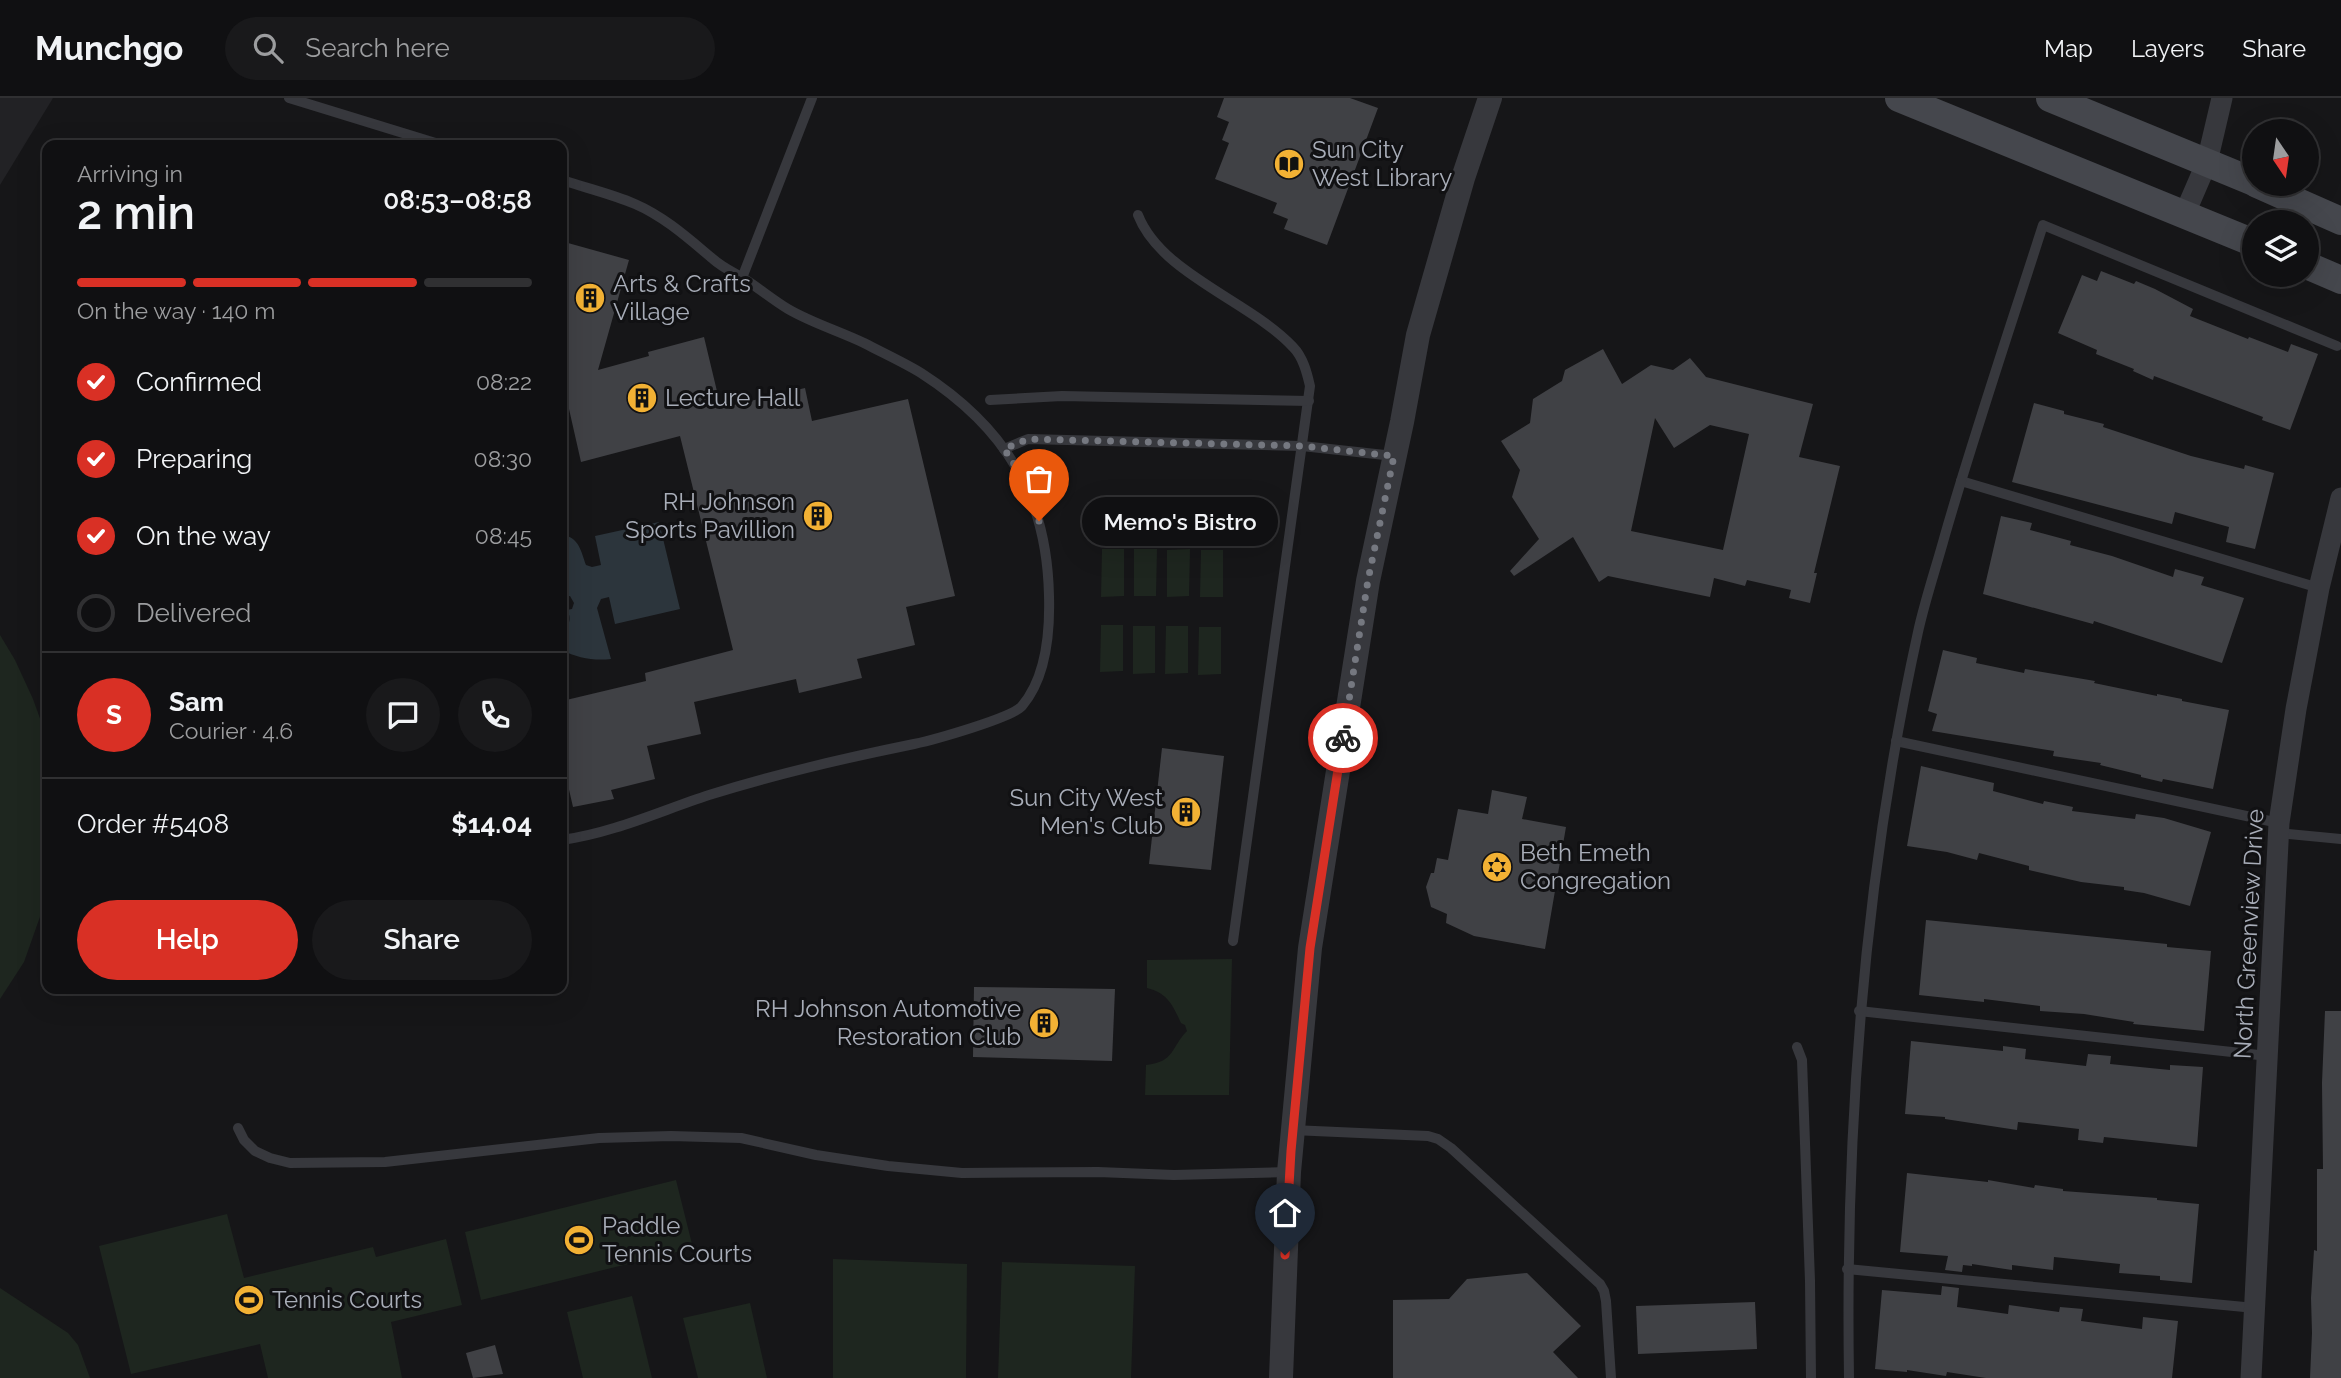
<!DOCTYPE html>
<html lang="en">
<head>
<meta charset="utf-8">
<style>
  :root { --surface:#101012; --page:#19191b; --text:#f1f3f6; --muted:#9c9d9f; --line:#303032; --accent:#d93025 }
  body { margin:0; font-family:Raleway,sans-serif; background:var(--page); color:var(--text); height:100vh; display:flex; flex-direction:column; font-size:26px; white-space:nowrap }
  * { box-sizing:border-box; margin:0 }
  p { font-size:23px; color:var(--muted) }
  .icon { flex:none; width:38px; height:38px; fill:none; stroke:currentColor; stroke-width:2; stroke-linecap:round; stroke-linejoin:round }
  .map { position:relative; flex:1; overflow:hidden }
  .drawer { position:absolute; left:42px; top:42px; width:525px; height:854px; display:flex; flex-direction:column; background:var(--surface); border-radius:14px; box-shadow:0 7px 28px #0002,0 0 0 2px var(--line) }
  .drawer>* { flex:none }
  .needle { width:46px; rotate:167deg }
  .tools { position:absolute; left:2242px; top:21px; display:grid; gap:14px }
  .tools a { display:grid; place-items:center; width:77px; height:77px; border-radius:50%; background:var(--surface); box-shadow:0 7px 28px #0002,0 0 0 2px var(--line); font-size:35px }
  .pin { position:absolute; display:grid; place-items:center; width:60px; height:60px; color:#fff; margin:-72px -30px; border-radius:50% 50% 50% 0; rotate:-45deg; box-shadow:0 0 7px #0007 }
  .pin .icon { rotate:45deg }
  .courier { position:absolute; display:grid; place-items:center; width:70px; height:70px; margin:-35px; border:5px solid #d93025; border-radius:50%; background:#fff; color:#222; box-shadow:0 2px 9px #0007 }
  .bubble { position:absolute; height:49px; border-radius:24px; background:var(--surface); box-shadow:0 7px 28px #0002,0 0 0 2px var(--line); font-size:23px; font-weight:600; line-height:49px; text-align:center }
  .summary em { font-style:normal; font-weight:600 }
  .summary div { display:flex; flex-direction:column-reverse }
  .summary { display:flex; align-items:center; justify-content:space-between; height:119px; padding:0 35px }
  h1 { font-size:46px; font-weight:600; line-height:52px }
  .bar { display:grid; grid-template-columns:repeat(4,1fr); gap:10px 7px; align-content:center; height:84px; padding:0 35px }
  .bar i { height:9px; border-radius:5px; background:var(--line) }
  .bar .current { background:var(--accent) }
  .bar p { grid-column:span 4 }
  .line { display:flex; align-items:center; gap:18px; padding:0 35px; border-top:2px solid var(--line) }
  .line div { flex:1 }
  .round { display:grid; place-items:center; flex:none; width:74px; height:74px; border-radius:37px; background:var(--page) }
  ol { padding:0 35px; list-style:none }
  li { display:flex; align-items:center; gap:21px; height:77px }
  li p { margin-inline-start:auto }
  li .icon { padding:7px; border-radius:50%; background:var(--accent); color:#fff; stroke-width:4 }
  li:last-child { color:var(--muted) }
  li i { width:38px; height:38px; border:4px solid var(--line); border-radius:50% }
  .cta { display:flex; gap:14px; margin-top:auto; padding:14px 35px }
  .cta a { flex:1; height:80px; border-radius:42px; background:var(--accent); color:#fff; font-size:28px; font-weight:600; line-height:80px; text-align:center }
  .cta a+a { background:var(--page); color:var(--text) }
  header { display:flex; align-items:center; gap:42px; box-sizing:border-box; height:98px; padding:0 35px; background:var(--surface); border-bottom:2px solid var(--line) }
  header strong { font-size:33px }
  nav { display:flex; gap:38px; margin-inline-start:auto; font-size:24px }
  .search { width:490px; height:63px; background:var(--page); display:flex; align-items:center; gap:18px; box-sizing:border-box; padding:0 24px; border-radius:38px; color:var(--muted); font-size:26px }
  .map>svg:first-child { display:block }
  .built { fill:#222225 }
  .green { fill:#1e261f }
  .water { fill:#2c353c }
  .building { fill:#404145; fill-rule:evenodd }
  .lines { fill:none; stroke-linecap:round; stroke-linejoin:round }
  .service { stroke:#37383d; stroke-width:10 }
  .minor { stroke:#37383d; stroke-width:21 }
  .tertiary { stroke:#37383d; stroke-width:24 }
  .secondary { stroke:#45474d; stroke-width:28 }
  .done { stroke:#757880; stroke-width:7; stroke-dasharray:0 12.6 }
  .route { stroke:#d93025; stroke-width:9 }
  .labels { text-anchor:middle; stroke-width:6; stroke-linejoin:round; paint-order:stroke }
  .poi-label { font-size:24px; fill:#a8adb8; stroke:#111113; text-anchor:start }
  .street-label { font-size:24px; fill:#a8adb8; stroke:#111113 }
</style>
</head>
<body>
<header>
<strong>Munchgo</strong>
<div class="search"><svg class="icon" aria-label="search" viewBox="0 0 24 24"><circle cx="10" cy="10" r="6"/><path d="M15 15l6 6"/></svg>Search here</div>
<nav><a>Map</a><a>Layers</a><a>Share</a></nav>
</header>
<div class="map">
<svg width="2341" height="1280" viewBox="0 0 2341 1280">
  <rect width="100%" height="100%" fill="#161618"/>
  <path class="built" d="M0 0H53L0 87Z"/>
  <g class="green">
    <path d="M1102 451H1124V498L1101 499Z"/>
    <path d="M1134 451H1157L1156 498H1134Z"/>
    <path d="M1190 451 1189 498 1167 499V452Z"/>
    <path d="M1201 452H1223V499H1200Z"/>
    <path d="M1101 527H1123V573L1100 574Z"/>
    <path d="M1133 528H1155V575L1133 576Z"/>
    <path d="M1166 528H1188V575L1165 576Z"/>
    <path d="M1199 529H1221V576L1198 577Z"/>
    <path d="M0 537 15 562 33 601 47 640V799L24 864 0 901Z"/>
    <path d="M1232 861 1229 997H1145L1146 967C1175 964 1171 949 1187 933L1185 927 1181 925C1173 908 1168 895 1147 890V862Z"/>
    <path d="M676 1082 693 1150 481 1202 465 1134Z"/>
    <path d="M227 1116 244 1180 373 1149 376 1159 446 1141 462 1207 391 1224 402 1280H268L260 1246 131 1276 99 1148Z"/>
    <path d="M833 1161 967 1166 966 1280H833Z"/>
    <path d="M1002 1164 1135 1168 1131 1280H998Z"/>
    <path d="M0 1190 68 1235 78 1247 90 1280H0Z"/>
    <path d="M632 1198 652 1280H583L567 1214Z"/>
    <path d="M750 1205 767 1280H698L683 1220Z"/>
  </g>
  <path class="water" d="M659 424 680 511 615 526 609 499 601 501 597 510 611 561C594 563 577 560 562 552 562 548 561 544 562 540 565 529 574 524 567 512L572 511 574 505 570 498 562 499V437C579 439 581 453 586 467L592 469 601 467 595 438Z"/>
  <g class="building">
    <path d="M1224 0H1350L1378 10 1327 147 1284 131 1288 121 1273 115 1277 105 1215 81 1229 45 1222 42 1229 24 1217 19Z"/>
    <path d="M568 145 629 162 598 272 649 258 648 254 704 239 721 310 805 290 812 323 908 301 955 498 906 509 915 547 857 561 862 580 799 595 796 581 694 604 701 636 647 648 655 681 611 692 614 701 573 709 562 661V603L646 583 645 575 733 552 680 338 581 364 562 280V168Z"/>
    <path d="M2101 173 2134 186 2136 183 2155 191 2193 211 2190 218 2248 241 2249 239 2288 254 2291 246 2318 256 2290 332 2262 322 2263 319 2154 278 2153 282 2133 273 2134 271 2096 256 2097 252 2058 235 2082 177 2097 183Z"/>
    <path d="M1603 251 1622 286 1651 267 1673 272 1690 260 1706 279 1813 306 1799 359 1840 368 1814 475H1817L1810 505 1789 500 1791 492 1747 482 1745 488 1714 480 1710 499 1608 478 1599 484 1573 439 1514 478 1510 473 1539 441 1512 399 1520 372 1501 343 1530 325 1533 301 1562 283 1565 272ZM1655 320 1674 350 1710 327 1749 336 1723 452 1631 433Z"/>
    <path d="M2034 305 2064 313V316L2104 326 2103 329 2191 358 2244 371 2245 367 2274 375 2255 451 2226 444 2229 429 2175 414 2172 426 2012 384Z"/>
    <path d="M2001 418 2032 425 2030 432 2071 443 2070 447 2112 458 2173 479 2175 471 2204 479 2201 487 2244 500 2222 565 2094 523 2093 526 1983 496Z"/>
    <path d="M1943 552 1977 560 1976 565 2024 575 2025 571 2095 583 2094 585 2157 598V596L2182 601V603L2229 612 2213 691 2163 681 2162 684 2141 679V677L2100 667 2101 665 2053 658 2054 653 1932 633 1937 616 1928 613Z"/>
    <path d="M1162 650 1224 658 1211 772 1149 766Z"/>
    <path d="M1921 668 1994 685 1993 693 2043 706 2044 703 2073 709 2072 713 2135 721 2136 716 2164 720 2211 734 2190 808 2144 795 2124 792V789L2081 784 2029 772V768L1979 755 1977 762 1947 754 1907 748Z"/>
    <path d="M1492 692 1527 699 1522 721 1566 729 1545 851 1474 838 1446 825 1447 816 1431 809 1426 789 1431 775H1434L1437 760 1448 762 1458 711 1488 716Z"/>
    <path d="M1926 822 2167 846V849L2211 853 2204 933 2133 926 2134 924 2084 916 2040 913V908L1984 901V904L1919 897Z"/>
    <path d="M974 889 1115 891 1112 963 973 959Z"/>
    <path d="M2325 913H2341V1280H2310L2312 1235 2311 1200 2314 1152 2317 1153V1071H2323L2322 985Z"/>
    <path d="M1911 943 2003 953V948L2026 951 2025 961 2086 968 2088 956 2111 958 2110 966 2170 972V967L2203 969 2197 1049 2104 1039 2103 1045 2078 1042 2079 1031 2018 1024 2017 1032 1945 1021V1019L1905 1016Z"/>
    <path d="M1907 1075 1988 1084V1082L2034 1090 2035 1087 2063 1091V1093L2157 1100V1102L2199 1106 2192 1185 2160 1182V1178L2119 1175 2120 1166 2054 1159 2053 1172 2012 1167V1172L1972 1166V1168L1963 1167 1962 1174 1945 1172 1948 1158 1900 1154Z"/>
    <path d="M1527 1175 1581 1228 1553 1254 1578 1280H1393V1202L1449 1201 1467 1181Z"/>
    <path d="M1942 1188 1959 1190 1957 1209 2008 1216 2009 1207 2059 1214 2060 1209 2083 1211 2081 1223 2142 1231 2143 1219 2178 1223 2172 1280H1986L1947 1274 1946 1278 1907 1272V1274L1875 1271 1882 1192 1941 1197Z"/>
    <path d="M1755 1204 1757 1251 1638 1256 1636 1208Z"/>
    <path d="M495 1247 503 1276 473 1280 466 1255Z"/>
  </g>
  <g class="lines">
    <g class="service">
      <path d="M289 0 442 47"/>
      <path d="M562 82C586 90 612 96 635 106 665 119 689 141 713 161 723 170 735 175 746 182 760 191 773 202 788 211 812 225 839 233 864 245 883 255 903 264 921 275 1005 329 1047 397 1049 498 1050 533 1046 580 1022 608 1012 620 933 642 914 646 845 660 776 676 709 697 660 713 613 735 562 742"/>
      <path d="M1138 117C1161 176 1250 203 1293 249 1303 259 1307 275 1310 288L1233 843"/>
      <path d="M742 180 812 0"/>
      <path d="M990 302 1062 298 1309 303"/>
      <path d="M1004 351 1028 341 1302 348 1394 358"/>
      <path d="M1961 383 2319 490"/>
      <path d="M1896 643 2279 725"/>
      <path d="M2279 735 2341 741"/>
      <path d="M1859 913 2268 958"/>
      <path d="M1797 949 1802 962 1810 1183 1811 1280"/>
      <path d="M238 1030 244 1042 255 1053 270 1060 290 1065 385 1064 599 1040 671 1038 741 1040 816 1057 888 1068 962 1075 1098 1074 1174 1077 1289 1074"/>
      <path d="M1292 1032 1428 1038 1438 1041 1451 1050 1600 1186 1604 1193 1606 1203 1611 1280"/>
      <path d="M1847 1171 2255 1210"/>
      <path d="M1849 1280C1845 1030 1864 779 1918 534 1925 502 1936 470 1945 437 1975 333 2010 230 2043 127L2337 248"/>
    </g>
    <g class="minor">
      <path d="M2185 115 2207 64 2222 0"/>
      <path d="M2251 1280 2279 725 2296 611 2319 490 2341 400"/>
    </g>
    <path class="tertiary" d="M1281 1280 1289 1074 1310 850 1368 483 1402 324 1418 237 1463 80 1490 0"/>
    <g class="secondary">
      <path d="M1899 0 2254 145"/>
      <path d="M2050 0 2254 84"/>
      <path d="M2257 86 2341 123"/>
      <path d="M2306 167 2341 182"/>
    </g>
  </g>
  <g class="lines">
    <path class="done" d="M1039 423C1032 396 1020 374 1004 351L1028 341 1302 348 1394 358 1368 482 1343 640"/>
    <path class="route" d="M1285 1157 1291 1053 1310 850 1343 640"/>
  </g>
  <defs>
    <g id="library-disc" transform="scale(1.575)"><circle r="9.5" fill="#f2b134" stroke="#111113"/><path d="M-6-4Q-3-5.5-.7-3.5V5Q-3 3-6 4ZM6-4Q3-5.5 .7-3.5V5Q3 3 6 4Z" fill="#111"/></g>
    <g id="building-disc" transform="scale(1.575)"><circle r="9.5" fill="#f2b134" stroke="#111113"/><path d="M-4-6H4V6H1V3H-1V6H-4ZM-2.5-4.3h1.7v1.8h-1.7ZM.8-4.3h1.7v1.8H.8ZM-2.5-1h1.7V.8h-1.7ZM.8-1h1.7V.8H.8Z" fill="#111"/></g>
    <g id="synagogue-disc" transform="scale(1.575)"><circle r="9.5" fill="#f2b134" stroke="#111113"/><path d="M0-6.5L5.6 3.2H-5.6ZM0 6.5L5.6-3.2H-5.6Z" fill="#111"/></g>
    <g id="stadium-disc" transform="scale(1.575)"><circle r="9.5" fill="#f2b134" stroke="#111113"/><path d="M0-5a6.5 5 0 1 0 0 10a6.5 5 0 1 0 0-10ZM-3.5-1.8h7v3.6h-7Z" fill="#111"/></g>
  </defs>
  <g fill-rule="evenodd">
    <use href="#library-disc" x="1289" y="66"/>
    <use href="#building-disc" x="590" y="200"/>
    <use href="#building-disc" x="642" y="300"/>
    <use href="#building-disc" x="818" y="418"/>
    <use href="#building-disc" x="1186" y="714"/>
    <use href="#synagogue-disc" x="1497" y="769"/>
    <use href="#building-disc" x="1044" y="925"/>
    <use href="#stadium-disc" x="579" y="1142"/>
    <use href="#stadium-disc" x="249" y="1202"/>
  </g>
  <g class="labels">
    <g class="poi-label">
      <text x="1312" y="60">Sun City<tspan x="1312" dy="28">West Library</tspan></text>
      <text x="613" y="194">Arts &amp; Crafts<tspan x="613" dy="28">Village</tspan></text>
      <text x="665" y="308">Lecture Hall</text>
      <text x="795" y="412" text-anchor="end">RH Johnson<tspan x="795" dy="28">Sports Pavillion</tspan></text>
      <text x="1163" y="708" text-anchor="end">Sun City West<tspan x="1163" dy="28">Men's Club</tspan></text>
      <text x="1520" y="763">Beth Emeth<tspan x="1520" dy="28">Congregation</tspan></text>
      <text x="1021" y="919" text-anchor="end">RH Johnson Automotive<tspan x="1021" dy="28">Restoration Club</tspan></text>
      <text x="602" y="1136">Paddle<tspan x="602" dy="28">Tennis Courts</tspan></text>
      <text x="272" y="1210">Tennis Courts</text>
    </g>
    <g class="street-label">
      <text transform="translate(2249 836) rotate(-87)" y="8">North Greenview Drive</text>
    </g>
  </g>
</svg>
<div class="tools">
<a><svg class="needle" viewBox="-14 -14 28 28"><path d="M0-13l5 13h-10z" fill="#e53935"/><path d="M0 13l5-13h-10z" fill="#9c9d9f"/></svg></a>
<a><svg class="icon" aria-label="layers" viewBox="0 0 24 24"><path d="M12 4l9 5-9 5-9-5zM3 14l9 5 9-5"/></svg></a>
</div>
<div class="pin" style="left:1039px;top:423px;background:#ea580c"><svg class="icon" aria-label="bag" viewBox="0 0 24 24"><path d="M5 8h14l-1 12H6zM9 8a3 3 0 0 1 6 0"/></svg></div>
<div class="pin" style="left:1285px;top:1157px;background:#1f2937"><svg class="icon" aria-label="home" viewBox="0 0 24 24"><path d="M3 11l9-7 9 7M6 9v11h12V9"/></svg></div>
<div class="courier" style="left:1343px;top:640px"><svg class="icon" aria-label="bike" viewBox="0 0 24 24"><circle cx="6" cy="16" r="4"/><circle cx="18" cy="16" r="4"/><path d="M6 16l4-8h5l3 8M10 8l3 8H6M13 5h3"/></svg></div>
<div class="bubble" style="left:1082px;top:399px;width:196px">Memo's Bistro</div>
<section class="drawer">
<div class="summary"><div><h1>2 min</h1><p>Arriving in</p></div><em>08:53–08:58</em></div>
<div class="bar"><i class="current"></i><i class="current"></i><i class="current"></i><i></i><p>On the way · 140 m</p></div>
<ol>
<li><svg class="icon" aria-label="check" viewBox="0 0 24 24"><path d="M5 12l5 5 9-10"/></svg>Confirmed<p>08:22</p></li>
<li><svg class="icon" aria-label="check" viewBox="0 0 24 24"><path d="M5 12l5 5 9-10"/></svg>Preparing<p>08:30</p></li>
<li><svg class="icon" aria-label="check" viewBox="0 0 24 24"><path d="M5 12l5 5 9-10"/></svg>On the way<p>08:45</p></li>
<li><i></i>Delivered</li>
</ol>
<div class="line" style="height:126px"><b class="round" style="background:var(--accent);color:#fff">S</b><div><b>Sam</b><p>Courier · 4.6</p></div><a class="round"><svg class="icon" aria-label="chat" viewBox="0 0 24 24"><path d="M4 5h16v11H9l-5 4z"/></svg></a><a class="round"><svg class="icon" aria-label="phone" viewBox="0 0 24 24"><path d="M5 4h4l2 5-3 2q2 4 5 5l2-3 5 2v4C11 20 4 13 5 4z"/></svg></a></div>
<div class="line" style="height:91px"><div>Order #5408</div><b>$14.04</b></div>
<div class="cta"><a>Help</a><a>Share</a></div>
</section>
</div>
</body>
</html>
